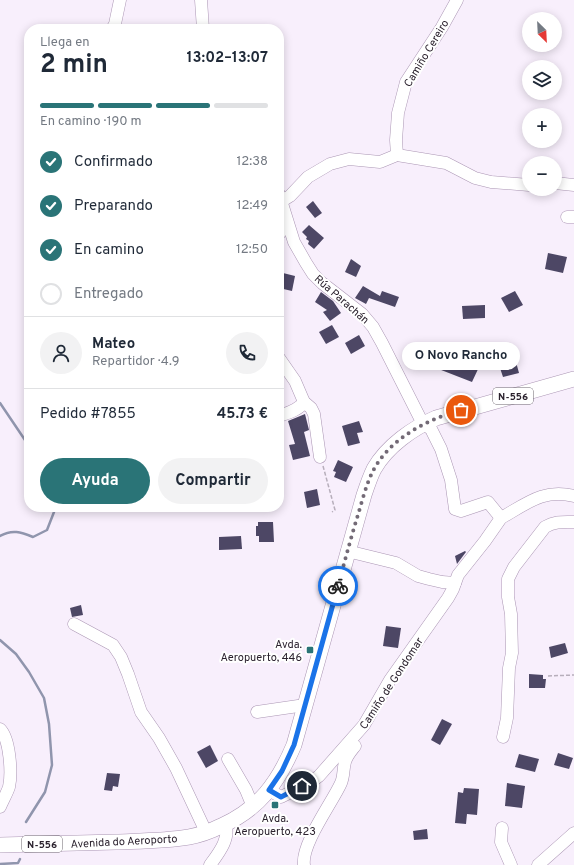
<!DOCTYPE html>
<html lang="es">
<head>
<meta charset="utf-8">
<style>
  :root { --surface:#fff; --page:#f2f2f3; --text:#1f2937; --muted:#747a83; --line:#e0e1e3; --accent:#2a7477 }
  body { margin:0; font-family:Overpass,sans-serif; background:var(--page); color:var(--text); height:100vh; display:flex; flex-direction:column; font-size:15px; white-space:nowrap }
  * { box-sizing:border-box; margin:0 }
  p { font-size:13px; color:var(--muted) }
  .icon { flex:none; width:22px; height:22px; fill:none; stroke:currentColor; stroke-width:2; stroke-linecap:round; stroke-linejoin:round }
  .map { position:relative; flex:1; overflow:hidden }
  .panel { position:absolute; left:24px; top:24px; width:260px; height:488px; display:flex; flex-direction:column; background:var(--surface); border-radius:16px; box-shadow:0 2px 10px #0003 }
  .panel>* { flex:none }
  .needle { width:26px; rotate:156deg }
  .buttons { position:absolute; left:522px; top:12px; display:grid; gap:8px }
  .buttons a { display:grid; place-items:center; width:40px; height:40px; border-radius:50%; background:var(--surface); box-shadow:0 2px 10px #0003; font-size:20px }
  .pin { position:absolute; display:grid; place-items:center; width:34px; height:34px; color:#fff; margin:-17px; border:2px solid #fff; border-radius:50%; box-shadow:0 1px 4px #0007 }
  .courier { position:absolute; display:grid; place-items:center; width:40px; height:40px; margin:-20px; border:3px solid #1a73e8; border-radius:50%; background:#fff; color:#222; box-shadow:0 1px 5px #0007 }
  .bubble { position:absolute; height:28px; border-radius:14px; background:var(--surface); box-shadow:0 2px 10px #0003; font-size:13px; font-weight:700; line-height:28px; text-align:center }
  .overview em { font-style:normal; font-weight:700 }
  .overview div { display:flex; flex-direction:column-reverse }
  .overview { display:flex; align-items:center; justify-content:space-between; height:68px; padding:0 16px }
  h1 { font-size:26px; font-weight:700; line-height:30px }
  .bar { display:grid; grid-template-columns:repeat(4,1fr); gap:6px 4px; align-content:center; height:48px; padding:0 16px }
  .bar i { height:5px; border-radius:3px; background:var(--line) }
  .bar .on { background:var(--accent) }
  .bar p { grid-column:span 4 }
  .line { display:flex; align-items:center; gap:10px; padding:0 16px; border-top:1px solid var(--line) }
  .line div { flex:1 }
  .round { display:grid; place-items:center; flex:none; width:42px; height:42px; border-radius:21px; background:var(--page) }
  ol { padding:0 16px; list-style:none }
  li { display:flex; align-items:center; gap:12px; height:44px }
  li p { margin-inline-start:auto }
  li .icon { padding:4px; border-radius:50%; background:var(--accent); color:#fff; stroke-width:4 }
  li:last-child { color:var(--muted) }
  li i { width:22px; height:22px; border:2px solid var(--line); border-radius:50% }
  .button { display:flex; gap:8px; margin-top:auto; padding:8px 16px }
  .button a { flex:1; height:46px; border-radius:24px; background:var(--accent); color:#fff; font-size:16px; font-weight:700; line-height:46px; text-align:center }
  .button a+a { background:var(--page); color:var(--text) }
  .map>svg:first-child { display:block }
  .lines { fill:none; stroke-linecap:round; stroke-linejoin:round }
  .stream { stroke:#9095ad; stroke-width:2.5 }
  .building { fill:#4d4765 }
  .minor-casing { stroke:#ab96b4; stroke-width:13 }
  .major-casing { stroke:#ab96b4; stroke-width:16 }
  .path { stroke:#b7aebb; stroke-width:1.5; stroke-dasharray:4 2; stroke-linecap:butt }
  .minor { stroke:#fff; stroke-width:12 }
  .major { stroke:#fff; stroke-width:15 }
  .done { stroke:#736a76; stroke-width:4; stroke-dasharray:0 7.2 }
  .route { stroke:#1a73e8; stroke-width:5 }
  .poi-dot { fill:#2a7477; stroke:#fff; stroke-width:1.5 }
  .labels { text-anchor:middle; stroke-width:4; stroke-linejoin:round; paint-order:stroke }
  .shield { fill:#fff; stroke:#6b646d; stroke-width:1 }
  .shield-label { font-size:10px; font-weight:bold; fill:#2b222e }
  .street-label { font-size:11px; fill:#2b222e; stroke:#fff }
  .poi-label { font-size:11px; fill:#2b222e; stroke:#fff; text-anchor:end }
</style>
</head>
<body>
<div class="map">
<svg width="574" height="865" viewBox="0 0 574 865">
  <rect width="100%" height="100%" fill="#f8effc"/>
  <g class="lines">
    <g class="stream">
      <path d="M0 403 29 446"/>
      <path d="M0 536C12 529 21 532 33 537L47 530 54 512 55 507"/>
      <path d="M0 640 16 654 29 672 44 698 49 724 52 765 45 792 26 822"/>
      <path d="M0 864 18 863 20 859"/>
    </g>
  </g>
  <g class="building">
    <path d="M313 201 322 213 315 218 306 207Z"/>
    <path d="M309 225 324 238 314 249 308 244 309 241 306 239 307 237 302 232Z"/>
    <path d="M548 253 567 257 563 273 545 269Z"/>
    <path d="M351 259 361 266 356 277 345 272Z"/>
    <path d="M279 272 295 276 292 291 279 288Z"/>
    <path d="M363 286 380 296 382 291 399 297 395 307 369 298 366 304 355 298Z"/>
    <path d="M515 291 523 305 509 312 501 298Z"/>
    <path d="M321 292 333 301 341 313 330 321 323 312 327 310 315 302Z"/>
    <path d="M485 305V318L463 319 462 306Z"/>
    <path d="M332 325 339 337 326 344 319 332Z"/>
    <path d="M359 335 365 346 351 354 345 343Z"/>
    <path d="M443 351 479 367 472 382 436 368Z"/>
    <path d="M516 362 519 373 503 377 500 368Z"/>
    <path d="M305 414 309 430 304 432 310 456 293 460 289 445 295 444 288 421Z"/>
    <path d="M359 421 363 432 357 433 360 443 348 446 342 426Z"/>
    <path d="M338 460 353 467 346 482 334 477 336 472 333 471Z"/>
    <path d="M317 489 320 505 307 508 304 492Z"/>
    <path d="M258 522H273L274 542H259V536H256V526H258Z"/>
    <path d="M241 536 242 549 219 550V537Z"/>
    <path d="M465 551 466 552 457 564 455 556Z"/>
    <path d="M81 605 83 615 72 617 70 608Z"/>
    <path d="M386 626 401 628 398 648 383 646Z"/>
    <path d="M565 643 568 653 551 658 549 647Z"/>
    <path d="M529 674 543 675V679H546L545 688H529Z"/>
    <path d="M442 719 452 724 440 745 431 740Z"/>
    <path d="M210 745 218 761 206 768 197 752Z"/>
    <path d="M558 753 573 758 569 769 554 765Z"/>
    <path d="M519 754 539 759 535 772 515 767Z"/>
    <path d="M107 773 120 774 118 787 113 786 112 791 104 790Z"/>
    <path d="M507 783 525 786 522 808 505 806Z"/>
    <path d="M464 788 479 789 477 815 467 814 466 824 455 823 458 792 463 793Z"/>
    <path d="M427 829 428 839 414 840 413 831Z"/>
  </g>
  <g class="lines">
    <g class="minor-casing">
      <g id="minor">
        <path d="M201 0 203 29"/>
        <path d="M112 29 115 24 120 0"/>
        <path d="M397 155 396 140 398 113 406 82 442 27 457 0"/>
        <path d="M555 183 574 185"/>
        <path d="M279 194 294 242 306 263 313 274 322 283 362 314 373 327 382 343 423 424 431 429 441 449 451 480 455 509 461 511 488 502 501 518C526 504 544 488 574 496"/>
        <path d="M282 201 290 196 308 177 330 164 349 159 380 162 397 155 446 163 475 178 491 182 529 185"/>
        <path d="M567 217H574"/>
        <path d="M279 234 283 229 288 227"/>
        <path d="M279 358 295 381 304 402C299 410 288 413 279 416"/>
        <path d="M304 402 311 408 314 414 320 457"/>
        <path d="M347 551 396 563 418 576 429 579 442 582 455 583"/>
        <path d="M74 624 113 645 121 657 128 674 141 712 159 738 176 768 206 832"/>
        <path d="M257 712 305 705"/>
        <path d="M0 729C10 739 12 773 9 787 7 793 3 800 0 807"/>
        <path d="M503 737 507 718 509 668 512 653 511 614 508 597V579L514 567 545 527C555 521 563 522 574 522"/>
        <path d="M228 759 246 790 253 807"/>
        <path d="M269 790 281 797 311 782 319 776 364 725 390 680 448 598 453 589 458 575 485 541 501 518"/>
        <path d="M502 828 501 842 511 865"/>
        <path d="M210 865C218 854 231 838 225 824"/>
        <path d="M304 865C301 844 332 803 341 783 344 776 343 769 345 762 347 755 351 751 355 746"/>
        <path d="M538 865 574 833"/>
      </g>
    </g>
    <g class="major-casing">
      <path id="major" d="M0 845C39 844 77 843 116 842 140 841 165 841 189 837 200 835 211 831 221 826 259 809 278 783 294 745L364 495C367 486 370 477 374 469 387 446 413 428 436 418L574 379"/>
    </g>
    <g class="path">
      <path d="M323 466 335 510 332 512"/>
      <path d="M548 676 574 675"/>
    </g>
    <use href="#minor" class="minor"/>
    <use href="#major" class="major"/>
  </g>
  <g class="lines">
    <path class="done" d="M338 586C344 564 350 541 357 518 362 502 366 484 374 469 391 438 428 419 461 410"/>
    <path class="route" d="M302 786 281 797 269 790 282 771 294 745 338 586"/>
  </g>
  <g class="poi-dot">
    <rect x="306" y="646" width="8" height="8" rx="2"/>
    <rect x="271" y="801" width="8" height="8" rx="2"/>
  </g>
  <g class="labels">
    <g class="shield">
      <rect x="493" y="388" width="40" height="16" rx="3"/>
      <rect x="22" y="836" width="40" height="16" rx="3"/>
    </g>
    <g class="shield-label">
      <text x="513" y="400">N-556</text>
      <text x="42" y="848">N-556</text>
    </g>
    <g class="street-label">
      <text transform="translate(426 53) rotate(-59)" y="4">Camiño Cereiro</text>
      <text transform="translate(342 299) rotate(41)" y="4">Rúa Parachán</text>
      <text transform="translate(391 683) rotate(-57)" y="4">Camiño de Gondomar</text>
      <text transform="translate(124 841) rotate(-3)" y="4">Avenida do Aeroporto</text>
    </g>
    <g class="poi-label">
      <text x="302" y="648">Avda.<tspan x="302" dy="13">Aeropuerto, 446</tspan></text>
      <text x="275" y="822" text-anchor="middle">Avda.<tspan x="275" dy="13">Aeropuerto, 423</tspan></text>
    </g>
  </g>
</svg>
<div class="buttons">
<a><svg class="needle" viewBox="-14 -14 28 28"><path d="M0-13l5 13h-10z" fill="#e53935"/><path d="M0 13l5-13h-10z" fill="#747a83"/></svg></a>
<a><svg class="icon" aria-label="layers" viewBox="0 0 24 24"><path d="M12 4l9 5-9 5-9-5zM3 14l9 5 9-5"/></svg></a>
<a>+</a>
<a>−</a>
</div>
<div class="pin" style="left:461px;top:410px;background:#ea580c"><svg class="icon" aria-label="bag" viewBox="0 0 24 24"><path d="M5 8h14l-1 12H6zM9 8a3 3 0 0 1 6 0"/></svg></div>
<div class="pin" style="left:302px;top:786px;background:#1f2937"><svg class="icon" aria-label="home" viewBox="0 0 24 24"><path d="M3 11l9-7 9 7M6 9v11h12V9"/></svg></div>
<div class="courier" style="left:338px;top:586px"><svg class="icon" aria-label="bike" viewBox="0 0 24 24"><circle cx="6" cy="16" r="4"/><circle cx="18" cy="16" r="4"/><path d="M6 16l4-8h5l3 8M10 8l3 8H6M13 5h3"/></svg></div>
<div class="bubble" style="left:402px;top:342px;width:118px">O Novo Rancho</div>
<section class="panel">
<div class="overview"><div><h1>2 min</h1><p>Llega en</p></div><em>13:02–13:07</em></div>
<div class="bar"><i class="on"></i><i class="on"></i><i class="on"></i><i></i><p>En camino · 190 m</p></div>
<ol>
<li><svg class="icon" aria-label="check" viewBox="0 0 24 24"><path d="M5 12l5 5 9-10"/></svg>Confirmado<p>12:38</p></li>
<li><svg class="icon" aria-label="check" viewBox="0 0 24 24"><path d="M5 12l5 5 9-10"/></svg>Preparando<p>12:49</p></li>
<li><svg class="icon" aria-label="check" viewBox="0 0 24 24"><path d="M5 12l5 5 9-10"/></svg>En camino<p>12:50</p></li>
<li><i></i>Entregado</li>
</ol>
<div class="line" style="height:72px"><a class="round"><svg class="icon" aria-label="person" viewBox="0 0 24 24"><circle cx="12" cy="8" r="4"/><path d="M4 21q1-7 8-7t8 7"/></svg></a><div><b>Mateo</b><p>Repartidor · 4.9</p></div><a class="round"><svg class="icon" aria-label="phone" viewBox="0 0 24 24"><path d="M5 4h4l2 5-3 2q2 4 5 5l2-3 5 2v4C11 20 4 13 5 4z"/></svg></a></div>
<div class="line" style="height:52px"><div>Pedido #7855</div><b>45.73 €</b></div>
<div class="button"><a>Ayuda</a><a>Compartir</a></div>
</section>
</div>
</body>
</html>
